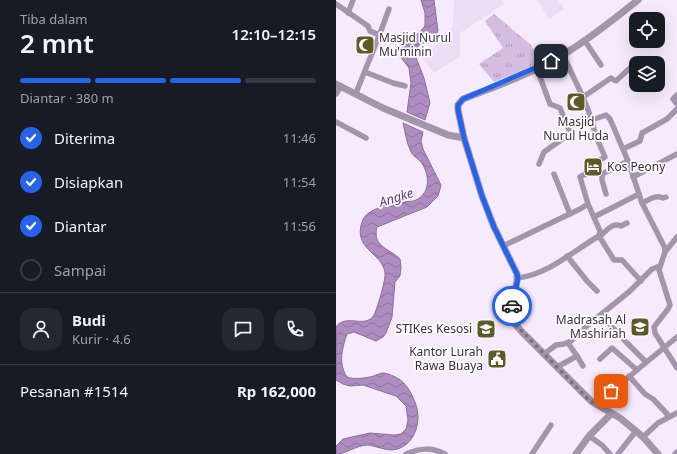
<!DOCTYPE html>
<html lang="id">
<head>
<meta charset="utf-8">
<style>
  :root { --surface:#171b24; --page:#242831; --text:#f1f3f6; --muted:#9ea1a6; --line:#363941; --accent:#2563eb }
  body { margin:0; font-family:"Noto Sans",sans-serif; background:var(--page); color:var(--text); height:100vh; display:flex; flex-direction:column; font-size:15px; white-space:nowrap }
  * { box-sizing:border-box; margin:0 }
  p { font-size:13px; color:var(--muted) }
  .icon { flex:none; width:22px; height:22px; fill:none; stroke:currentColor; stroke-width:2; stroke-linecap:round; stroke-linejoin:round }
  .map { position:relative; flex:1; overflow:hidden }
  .details { display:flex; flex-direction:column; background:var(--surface); width:336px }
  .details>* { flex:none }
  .fabs { position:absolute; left:293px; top:12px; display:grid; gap:8px }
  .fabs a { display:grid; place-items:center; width:36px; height:36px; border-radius:8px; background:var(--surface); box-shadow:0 4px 16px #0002; font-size:20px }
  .pin { position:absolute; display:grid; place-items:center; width:34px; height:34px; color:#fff; margin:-17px; border-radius:8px; box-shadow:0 2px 6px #0006 }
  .courier { position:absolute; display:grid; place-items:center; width:40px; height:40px; margin:-20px; border:3px solid #2563eb; border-radius:50%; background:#fff; color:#222; box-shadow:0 1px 5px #0007 }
  .head em { font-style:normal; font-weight:600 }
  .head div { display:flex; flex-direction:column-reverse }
  .head { display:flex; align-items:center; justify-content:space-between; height:68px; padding:0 20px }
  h1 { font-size:26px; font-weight:600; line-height:30px }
  .bar { display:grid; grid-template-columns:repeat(4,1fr); gap:6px 4px; align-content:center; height:48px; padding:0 20px }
  .bar i { height:5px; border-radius:3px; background:var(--line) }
  .bar .current { background:var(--accent) }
  .bar p { grid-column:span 4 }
  .line { display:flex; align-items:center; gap:10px; padding:0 20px; border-top:1px solid var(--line) }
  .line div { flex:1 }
  .round { display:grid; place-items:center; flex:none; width:42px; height:42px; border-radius:12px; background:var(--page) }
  ol { padding:0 20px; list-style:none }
  li { display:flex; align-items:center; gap:12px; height:44px }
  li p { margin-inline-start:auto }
  li .icon { padding:4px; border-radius:50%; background:var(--accent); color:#fff; stroke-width:4 }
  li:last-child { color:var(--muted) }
  li i { width:22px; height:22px; border:2px solid var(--line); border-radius:50% }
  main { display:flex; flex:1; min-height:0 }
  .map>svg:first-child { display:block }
  .built { fill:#ecdcf4 }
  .grass { fill:url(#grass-tufts) }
  .water { fill:url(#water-waves); stroke:#8a7098 }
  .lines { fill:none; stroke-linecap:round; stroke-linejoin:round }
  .minor { stroke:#a495ad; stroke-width:5.5 }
  .tertiary { stroke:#a495ad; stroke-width:7 }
  .done { stroke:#79737d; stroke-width:4; stroke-dasharray:0 7.2 }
  .route { stroke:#2563eb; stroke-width:5 }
  .labels { text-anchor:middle; stroke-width:3.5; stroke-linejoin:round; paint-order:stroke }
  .poi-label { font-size:12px; fill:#363239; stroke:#fefcff; text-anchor:end }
  .water-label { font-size:13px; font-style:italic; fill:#683b7e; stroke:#fefcff }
</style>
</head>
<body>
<main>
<section class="details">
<div class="head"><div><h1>2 mnt</h1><p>Tiba dalam</p></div><em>12:10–12:15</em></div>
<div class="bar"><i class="current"></i><i class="current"></i><i class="current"></i><i></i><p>Diantar · 380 m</p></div>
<ol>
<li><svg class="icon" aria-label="check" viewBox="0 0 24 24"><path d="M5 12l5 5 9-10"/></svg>Diterima<p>11:46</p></li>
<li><svg class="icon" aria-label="check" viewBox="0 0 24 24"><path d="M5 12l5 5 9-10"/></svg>Disiapkan<p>11:54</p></li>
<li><svg class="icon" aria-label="check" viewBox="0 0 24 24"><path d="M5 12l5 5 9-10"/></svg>Diantar<p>11:56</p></li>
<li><i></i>Sampai</li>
</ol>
<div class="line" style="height:72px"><a class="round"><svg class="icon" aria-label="person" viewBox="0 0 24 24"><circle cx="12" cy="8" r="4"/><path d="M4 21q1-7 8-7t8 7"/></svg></a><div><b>Budi</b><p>Kurir · 4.6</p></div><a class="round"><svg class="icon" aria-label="chat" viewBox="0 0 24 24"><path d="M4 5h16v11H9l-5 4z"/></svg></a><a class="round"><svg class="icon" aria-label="phone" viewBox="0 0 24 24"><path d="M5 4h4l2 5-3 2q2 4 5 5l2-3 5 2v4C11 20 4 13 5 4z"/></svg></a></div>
<div class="line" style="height:52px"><div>Pesanan #1514</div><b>Rp 162,000</b></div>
</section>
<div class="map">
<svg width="341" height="454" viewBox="0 0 341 454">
  <defs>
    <pattern id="grass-tufts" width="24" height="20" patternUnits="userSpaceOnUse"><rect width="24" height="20" fill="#d4bde1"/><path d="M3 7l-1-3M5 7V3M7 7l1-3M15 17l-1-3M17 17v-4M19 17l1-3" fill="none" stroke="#ad9ab7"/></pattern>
    <pattern id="water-waves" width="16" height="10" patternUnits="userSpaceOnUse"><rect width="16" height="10" fill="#ae8bc0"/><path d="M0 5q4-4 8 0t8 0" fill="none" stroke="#8e729d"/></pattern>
  </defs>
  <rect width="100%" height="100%" fill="#f6ebfc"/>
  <g class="built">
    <path d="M118 0H166L168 4 124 33V56L98 73 86 58 111 35 117 25Z"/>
    <path d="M201 0H222L228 9 213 19Z"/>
  </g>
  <path class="grass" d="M158 14 194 44 206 62 158 82 143 64 167 48 149 21Z"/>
  <g class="water">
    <path d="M85 0H98L102 31 97 39 92 43H85L80 49 79 55 88 78 94 103 89 120 71 112 75 83 73 68 63 55 67 46 73 38 83 33 89 26V13Z"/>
    <path d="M67 123 87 132 85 141 87 149 105 185 102 196 91 207 41 227C36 247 53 248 64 259L65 267 64 276 59 282 56 317 50 333 47 337 40 341 18 332 11 334C6 349 2 363 11 377 19 380 29 378 38 376 40 375 44 373 47 373 51 373 58 376 61 378 71 383 77 396 80 405 86 423 78 448 56 450 48 450 40 446 32 445 20 445 11 454 0 454V446L7 439 34 433 58 435 65 434 70 429 72 420 70 406 60 396 27 385 14 386 7 384 0 380V327C10 312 31 331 39 313 42 305 50 280 49 272 45 252 17 249 26 222 30 208 55 204 68 202 72 201 77 202 80 200 85 198 90 192 91 186 93 178 89 166 84 161 81 158 77 156 75 152 71 144 69 132 67 123Z"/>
  </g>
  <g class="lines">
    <g class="minor">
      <path d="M0 4 32 26 34 31 41 34 43 36 20 93"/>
      <path d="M12 13 17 0"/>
      <path d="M43 36 53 9"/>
      <path d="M249 41 265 65"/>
      <path d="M201 69 214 104 224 108 233 130 232 135 208 152 203 164"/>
      <path d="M29 72 57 83 69 86"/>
      <path d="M0 94 5 86"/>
      <path d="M341 95 337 99 341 104"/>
      <path d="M247 97 275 78 280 81 295 67"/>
      <path d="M256 120 270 115 274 119 292 161 306 203 329 248V252L323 270 334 305 332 309 318 327 319 333 341 368"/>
      <path d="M0 122 30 138"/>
      <path d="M287 149 304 141 306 133 331 119 341 109"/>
      <path d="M218 174 234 214"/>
      <path d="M297 177 341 154"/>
      <path d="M270 194 266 180V174L292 161"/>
      <path d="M306 203C313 200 320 194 327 198L330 197"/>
      <path d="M252 204 264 231 263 236 278 260H286L305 281"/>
      <path d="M258 217 303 194"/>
      <path d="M264 236C271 231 276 222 285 226L291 223"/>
      <path d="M167 246 244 209 252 204 244 177 251 173 254 166 269 157 259 134 256 120 247 97 227 55"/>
      <path d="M329 252 341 237"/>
      <path d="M231 256 251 281 261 291"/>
      <path d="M182 278C213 274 237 251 263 236"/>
      <path d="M265 315 290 342 310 362"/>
      <path d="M208 354 220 345 228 344 235 341 252 325 294 291 316 269 324 266"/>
      <path d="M241 356 247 366"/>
      <path d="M264 359 276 348 301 370"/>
      <path d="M221 367 241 356 232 343"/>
      <path d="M293 376 309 394 317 399 333 416"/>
      <path d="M260 405 301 370 341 337"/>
      <path d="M253 436 266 445 274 454"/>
      <path d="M307 437 322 423 341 413"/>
      <path d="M70 454C84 448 95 447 109 454"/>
      <path d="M196 454 215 425"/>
      <path d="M282 454 300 431"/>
      <path d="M339 454 341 452"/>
    </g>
    <g class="tertiary">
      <path d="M302 0C278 19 254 39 228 54 197 73 161 86 127 99L122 105V110L128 138 146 196 158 227 181 274V281L174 314 178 323 186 332 255 401 284 418 295 427 307 437 322 454"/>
      <path d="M0 84 47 108 112 135 128 138"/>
      <path d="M240 454 253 436 275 414"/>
    </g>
  </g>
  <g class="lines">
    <path class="done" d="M176 306 174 314 178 323 255 402 260 405 275 391"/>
    <path class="route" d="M176 306 182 278 181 274 158 227 146 196 128 138 122 110V105L127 99 215 61"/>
  </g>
  <defs>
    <g id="mosque-square" transform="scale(1)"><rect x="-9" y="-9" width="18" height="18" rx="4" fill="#5b5b28" stroke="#fefcff"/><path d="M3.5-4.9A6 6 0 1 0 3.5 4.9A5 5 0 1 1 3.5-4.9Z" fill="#fff"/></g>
    <g id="hotel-square" transform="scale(1)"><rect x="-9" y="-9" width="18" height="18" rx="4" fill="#5b5b28" stroke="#fefcff"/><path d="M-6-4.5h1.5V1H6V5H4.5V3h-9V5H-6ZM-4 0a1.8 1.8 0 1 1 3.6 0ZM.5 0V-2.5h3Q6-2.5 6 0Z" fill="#fff"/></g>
    <g id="school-square" transform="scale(1)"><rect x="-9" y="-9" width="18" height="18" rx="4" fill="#5b5b28" stroke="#fefcff"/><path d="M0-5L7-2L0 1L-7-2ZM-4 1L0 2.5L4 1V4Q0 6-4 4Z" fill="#fff"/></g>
    <g id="university-square" transform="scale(1)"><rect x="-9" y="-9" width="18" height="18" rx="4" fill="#5b5b28" stroke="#fefcff"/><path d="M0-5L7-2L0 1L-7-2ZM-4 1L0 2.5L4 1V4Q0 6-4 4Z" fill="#fff"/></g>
    <g id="civic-square" transform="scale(1)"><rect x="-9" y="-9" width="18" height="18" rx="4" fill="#5b5b28" stroke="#fefcff"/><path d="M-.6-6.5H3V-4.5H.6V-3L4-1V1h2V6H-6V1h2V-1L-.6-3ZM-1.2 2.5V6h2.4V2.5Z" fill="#fff"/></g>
  </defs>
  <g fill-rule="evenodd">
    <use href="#mosque-square" x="29" y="45"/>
    <use href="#mosque-square" x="240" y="102"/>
    <use href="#hotel-square" x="257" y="167"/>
    <use href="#school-square" x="304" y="327"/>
    <use href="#university-square" x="150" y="329"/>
    <use href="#civic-square" x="161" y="359"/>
  </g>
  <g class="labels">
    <g class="poi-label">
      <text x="43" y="42" text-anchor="start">Masjid Nurul<tspan x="43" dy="14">Mu'minin</tspan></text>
      <text x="240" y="126" text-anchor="middle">Masjid<tspan x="240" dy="14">Nurul Huda</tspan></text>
      <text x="271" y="171" text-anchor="start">Kos Peony</text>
      <text x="290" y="324">Madrasah Al<tspan x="290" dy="14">Mashiriah</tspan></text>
      <text x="136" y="333">STIKes Kesosi</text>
      <text x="147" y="356">Kantor Lurah<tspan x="147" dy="14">Rawa Buaya</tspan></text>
    </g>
    <g class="water-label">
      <text transform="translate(60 197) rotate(-17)" y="5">Angke</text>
    </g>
  </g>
</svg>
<div class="fabs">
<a><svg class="icon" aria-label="locate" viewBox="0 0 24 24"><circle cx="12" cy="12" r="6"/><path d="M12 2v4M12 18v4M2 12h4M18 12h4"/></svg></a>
<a><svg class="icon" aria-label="layers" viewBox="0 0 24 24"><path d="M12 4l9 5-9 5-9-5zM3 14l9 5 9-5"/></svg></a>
</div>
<div class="pin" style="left:275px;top:391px;background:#ea580c"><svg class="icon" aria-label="bag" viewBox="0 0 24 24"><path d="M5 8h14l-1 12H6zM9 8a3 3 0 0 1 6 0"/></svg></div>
<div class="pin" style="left:215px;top:61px;background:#1f2937"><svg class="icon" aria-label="home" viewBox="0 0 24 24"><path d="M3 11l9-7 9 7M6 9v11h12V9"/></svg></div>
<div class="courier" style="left:176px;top:306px"><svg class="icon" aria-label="car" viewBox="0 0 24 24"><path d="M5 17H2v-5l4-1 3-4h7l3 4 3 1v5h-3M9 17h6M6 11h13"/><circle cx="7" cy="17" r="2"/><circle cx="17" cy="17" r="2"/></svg></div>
</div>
</main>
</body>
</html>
